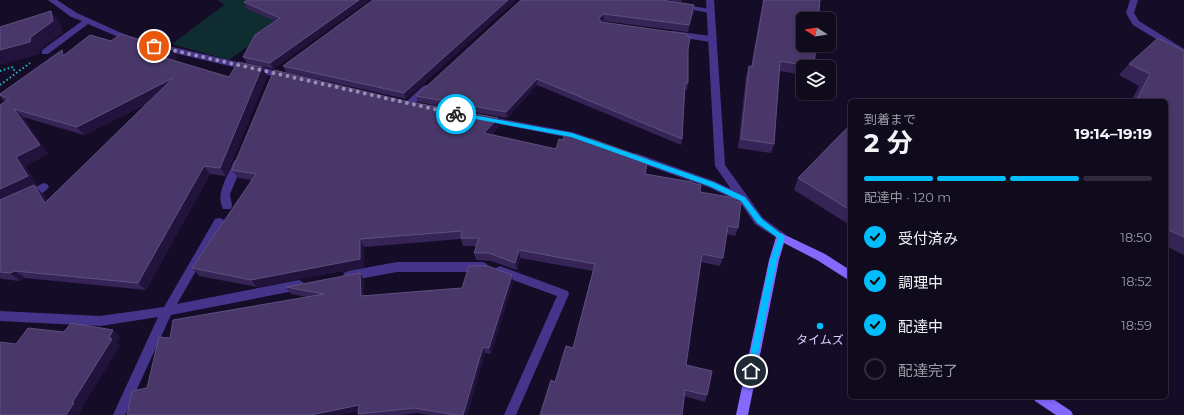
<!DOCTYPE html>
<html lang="ja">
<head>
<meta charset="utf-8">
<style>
  :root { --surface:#100a1d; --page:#1e182a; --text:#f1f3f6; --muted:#9c9aa4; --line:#302b3b; --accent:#00bdfd }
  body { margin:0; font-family:Montserrat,"Noto Sans JP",sans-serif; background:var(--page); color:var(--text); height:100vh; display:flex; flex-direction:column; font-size:15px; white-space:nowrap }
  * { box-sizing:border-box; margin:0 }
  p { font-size:13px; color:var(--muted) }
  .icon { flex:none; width:22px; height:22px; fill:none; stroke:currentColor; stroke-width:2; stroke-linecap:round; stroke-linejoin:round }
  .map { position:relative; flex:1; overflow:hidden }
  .panel { position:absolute; left:848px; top:99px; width:320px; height:300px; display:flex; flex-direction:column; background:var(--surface); border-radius:6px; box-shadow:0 2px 6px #0003,0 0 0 1px var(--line) }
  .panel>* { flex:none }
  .needle { width:26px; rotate:282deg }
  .buttons { position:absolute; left:796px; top:12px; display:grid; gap:8px }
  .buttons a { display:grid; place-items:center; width:40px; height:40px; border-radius:6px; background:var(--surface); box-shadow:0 2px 6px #0003,0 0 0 1px var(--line); font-size:20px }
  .pin { position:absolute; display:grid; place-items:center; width:34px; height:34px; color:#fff; margin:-17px; border:2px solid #fff; border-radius:50%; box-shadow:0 1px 4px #0007 }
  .courier { position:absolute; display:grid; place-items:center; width:40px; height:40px; margin:-20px; border:3px solid #00bdfd; border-radius:50%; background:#fff; color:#222; box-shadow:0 1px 5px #0007 }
  .headline em { font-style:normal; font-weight:700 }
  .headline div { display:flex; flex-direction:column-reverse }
  .headline { display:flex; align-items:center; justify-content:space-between; height:68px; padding:0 16px }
  h1 { font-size:26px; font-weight:700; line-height:30px }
  .bar { display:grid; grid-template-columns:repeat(4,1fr); gap:6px 4px; align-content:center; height:48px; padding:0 16px }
  .bar i { height:5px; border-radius:3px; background:var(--line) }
  .bar .active { background:var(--accent) }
  .bar p { grid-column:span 4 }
  ol { padding:0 16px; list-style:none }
  li { display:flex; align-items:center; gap:12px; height:44px }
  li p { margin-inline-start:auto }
  li .icon { padding:4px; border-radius:50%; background:var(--accent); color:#111; stroke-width:4 }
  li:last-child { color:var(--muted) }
  li i { width:22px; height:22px; border:2px solid var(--line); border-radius:50% }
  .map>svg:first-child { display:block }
  .green { fill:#0f2d31 }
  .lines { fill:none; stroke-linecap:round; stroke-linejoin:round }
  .path { stroke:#24b3c2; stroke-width:2; stroke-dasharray:1.5 2.5; stroke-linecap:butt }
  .lane { fill:#44348a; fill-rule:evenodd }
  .street { fill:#44348a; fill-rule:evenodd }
  .secondary { fill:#8469ff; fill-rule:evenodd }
  .wall { fill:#362456; fill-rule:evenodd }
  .shaded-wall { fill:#21133b }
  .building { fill:#483768; stroke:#5f4f80 }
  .route { fill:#00bdfd }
  .done { stroke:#988db3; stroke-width:4; stroke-dasharray:0 7.2 }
  .poi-dot { fill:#00bdfd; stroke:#150d27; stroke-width:1.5 }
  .labels { text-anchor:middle; stroke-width:4; stroke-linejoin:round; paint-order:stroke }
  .poi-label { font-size:12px; fill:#ded2ff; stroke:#150d27 }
</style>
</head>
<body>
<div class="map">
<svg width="1184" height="415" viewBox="0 0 1184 415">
  <rect width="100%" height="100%" fill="#150d27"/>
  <path class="green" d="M218 0H311L229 60 172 44 224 5Z"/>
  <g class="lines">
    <g class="path">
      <path d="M0 71 13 67 15 73"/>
      <path d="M0 85 30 63"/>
    </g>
    <g class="lane">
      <path d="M679 4 710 9 714 11 710 13 682 8H679Z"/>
      <path d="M673 31 711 36 715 39 711 42 670 36V32Z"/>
    </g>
    <g class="street">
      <path d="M48 0H57L77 13 137 40 136 42H130L88 24 48 54H42V50L82 21 71 17Z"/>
      <path d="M706 0H714L725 165 763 218 785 234 786 237 785 240 781 241 755 224 740 202 708 187 632 160 630 157 635 153 638 154 714 181 731 189 715 166Z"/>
      <path d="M1130 0H1138L1134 13 1139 21 1184 49V56L1133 25 1126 13Z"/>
      <path d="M160 44 285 73 289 76 285 79 157 49 156 47Z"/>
      <path d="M426 85 430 88 429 90 411 107H405L404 105 405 103 423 86Z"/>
      <path d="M486 116 572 132 587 137 589 139 584 142 571 138 483 121 482 119 483 117Z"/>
      <path d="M239 157 244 161 230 194 232 206 231 209H223C215 193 228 176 234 161Z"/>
      <path d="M44 183 47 184 49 187C45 193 31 200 25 198L23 195 25 192Z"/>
      <path d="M219 218 223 219 224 222 177 304 299 280 303 282 304 285 303 288 299 290 171 315 125 415H113L158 317 100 326 0 321V311L100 316 164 307 215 219Z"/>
      <path d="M397 262H483L487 264 488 267 487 270 483 272H397L348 281 344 279 343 276 344 273 348 271Z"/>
      <path d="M500 266 568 291 569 294 516 415H504L557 296 496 274 495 271 496 268Z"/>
    </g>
    <g class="secondary">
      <path d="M781 233 825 254 850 270V281L817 260 784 243 779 260 748 415H736L769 260 776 237 777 234Z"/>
      <path d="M1033 397H1050L1071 411 1073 415H1056L1035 401Z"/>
    </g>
  </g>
  <g class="wall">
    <path d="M248 0H369L273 69 247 63 243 57 275 21 247 9 244 2Z"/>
    <path d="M373 0H516L406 99 286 72 283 66Z"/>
    <path d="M521 0 694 12 688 32 604 21 602 22 686 36 688 51V83L687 90H685L682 139 681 145 537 85 507 118 418 102 416 96Z"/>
    <path d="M668 0H682L681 2Z"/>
    <path d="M763 0H820L814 67H803V75L780 71 774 144 771 153 738 148 746 76 749 66 751 67Z"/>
    <path d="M111 41 177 57 174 61 229 77 262 67 267 76 226 176 210 174 146 290 25 278 20 281 2 279 0 278V105L5 102 0 96V94L65 54ZM148 103 47 200 43 194 34 186 37 185 25 166 48 154 23 117 84 135Z"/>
    <path d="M1184 51V255L1166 246V101H1131L1139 86 1119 75 1129 64Z"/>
    <path d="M405 101 498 118 499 126 492 135 556 149 648 159 646 174 692 183 700 192 735 201 738 228 735 236 727 234 723 258 720 266 701 262 686 365 707 395 705 402 684 396 555 382 573 348 593 271 520 258 517 270 491 261 476 260 474 253 476 246H463L461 239 364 247V267L257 287 199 276 192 268 252 180 238 178 232 170Z"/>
    <path d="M850 125V225L794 190 798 178Z"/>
    <path d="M364 280V296L462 288 513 282 491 354 485 353 467 415H428L418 413 401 415H359L358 414 359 412 147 388 170 338 307 297 291 294 286 287Z"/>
  </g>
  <g class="shaded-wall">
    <path d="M359 0H369L273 69 270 63Z"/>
    <path d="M508 0H516L406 99 404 93Z"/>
    <path d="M694 5V12L688 32 689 25Z"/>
    <path d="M51 11 60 23 63 33 41 49 40 54 0 65V50L31 37Z"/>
    <path d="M604 14V21L599 25V18Z"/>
    <path d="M172 49 177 57 168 66 162 57Z"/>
    <path d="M262 67 267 76 226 176 220 168Z"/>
    <path d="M173 78 179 87 84 135 77 127Z"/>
    <path d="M537 79V85L507 118 506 112Z"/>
    <path d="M14 109 23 117 48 154 25 166 37 185 34 186 43 194 54 211 0 201V189Z"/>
    <path d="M498 118 499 126 486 141 484 133Z"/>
    <path d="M648 159 647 167 644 182 645 174Z"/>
    <path d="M204 166 210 174 146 290 138 283Z"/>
    <path d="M360 239 364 247V267L257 287 251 280Z"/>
    <path d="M519 250 520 258 517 270 515 263Z"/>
    <path d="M15 271 25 278 20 281 10 273Z"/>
    <path d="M360 273 364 280V303L361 296Z"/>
    <path d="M512 275 513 282 491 354 489 348Z"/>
    <path d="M113 330 121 336 117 343 120 346 82 407 83 408 79 415H66L72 403Z"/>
    <path d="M483 347 485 353 467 415H463Z"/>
    <path d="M359 405 364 410 342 415H311Z"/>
  </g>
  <g class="building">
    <path d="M248 0H359L270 63 243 57 255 35 280 18 244 2Z"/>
    <path d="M373 0H508L404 93 283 66Z"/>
    <path d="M521 0H662L694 5 689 25 604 14 599 18 601 22 687 34 686 36 690 37 688 50V83H685L682 139 537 79 506 112 416 96Z"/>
    <path d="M764 0H820L818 19H803V45H816L814 67 780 61 774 144 741 139 749 66 752 67Z"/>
    <path d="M51 11 53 21 31 37 30 42 0 50V27Z"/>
    <path d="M121 34 172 49 162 57 229 77 238 62 262 67 220 168 204 166 138 283 15 271 10 273 0 272V200L34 185 45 203 173 78 77 127 14 109 40 145 16 157 28 176 0 189V105L9 99 0 95V94L62 50 63 56 90 35 111 41Z"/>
    <path d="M1158 38 1184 51V237L1166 229V101H1136L1150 74 1129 64Z"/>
    <path d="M274 70 405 101 498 118 484 133 556 149 559 139 563 140 565 134 592 139 648 159 645 174 692 182V183L701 185 700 192 735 198V201L741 203 738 228 728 226 723 258 702 254 686 365 712 371 707 395 685 390 682 415H540L551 380 555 382 566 346 573 348 595 264 519 250 515 263 489 253H474L479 238H461L462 231 360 239V259L251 280 192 268 256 174 232 170Z"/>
    <path d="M850 125V210L798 178Z"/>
    <path d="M469 266H488L512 275 489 348 483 347 463 415H456L414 408 358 414 359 405 311 415H127L132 391 147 388 159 337 170 338 173 320 324 294 286 287 360 273 361 296 462 288Z"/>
    <path d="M71 323 113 330 109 338 112 339 72 403H74L66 415H0V342L16 344 28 328 64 332Z"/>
  </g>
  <path class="route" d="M456 112 572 133 713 182 745 197 762 219 785 237 777 260 754 373 751 374 747 371 770 260 778 238 757 223 741 201 709 186 571 137 454 115 453 114Z"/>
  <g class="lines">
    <path class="done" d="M154 46 456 114"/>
  </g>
  <circle class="poi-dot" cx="820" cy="326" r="4"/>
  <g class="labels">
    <g class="poi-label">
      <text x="820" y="344">タイムズ</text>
    </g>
  </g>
</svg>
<div class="buttons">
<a><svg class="needle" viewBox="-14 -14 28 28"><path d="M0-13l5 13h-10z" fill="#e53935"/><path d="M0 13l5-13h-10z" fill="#9c9aa4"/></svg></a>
<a><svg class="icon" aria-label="layers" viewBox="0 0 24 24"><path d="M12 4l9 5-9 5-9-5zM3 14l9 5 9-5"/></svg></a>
</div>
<div class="pin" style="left:154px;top:46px;background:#ea580c"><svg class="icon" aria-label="bag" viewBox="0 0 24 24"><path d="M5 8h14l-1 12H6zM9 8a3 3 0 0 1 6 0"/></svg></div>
<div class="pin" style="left:751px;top:371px;background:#1f2937"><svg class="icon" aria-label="home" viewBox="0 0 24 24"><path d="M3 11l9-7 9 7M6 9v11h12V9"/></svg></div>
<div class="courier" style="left:456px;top:114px"><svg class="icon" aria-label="bike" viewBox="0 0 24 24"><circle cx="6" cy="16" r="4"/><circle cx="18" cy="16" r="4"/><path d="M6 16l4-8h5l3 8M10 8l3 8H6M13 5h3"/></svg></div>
<section class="panel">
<div class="headline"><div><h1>2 分</h1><p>到着まで</p></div><em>19:14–19:19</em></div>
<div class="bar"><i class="active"></i><i class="active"></i><i class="active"></i><i></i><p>配達中 · 120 m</p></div>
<ol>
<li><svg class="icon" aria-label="check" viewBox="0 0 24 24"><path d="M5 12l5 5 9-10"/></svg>受付済み<p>18:50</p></li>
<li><svg class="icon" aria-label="check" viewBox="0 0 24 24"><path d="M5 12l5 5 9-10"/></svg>調理中<p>18:52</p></li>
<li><svg class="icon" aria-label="check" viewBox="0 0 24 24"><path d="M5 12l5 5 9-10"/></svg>配達中<p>18:59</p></li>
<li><i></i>配達完了</li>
</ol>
</section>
</div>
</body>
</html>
